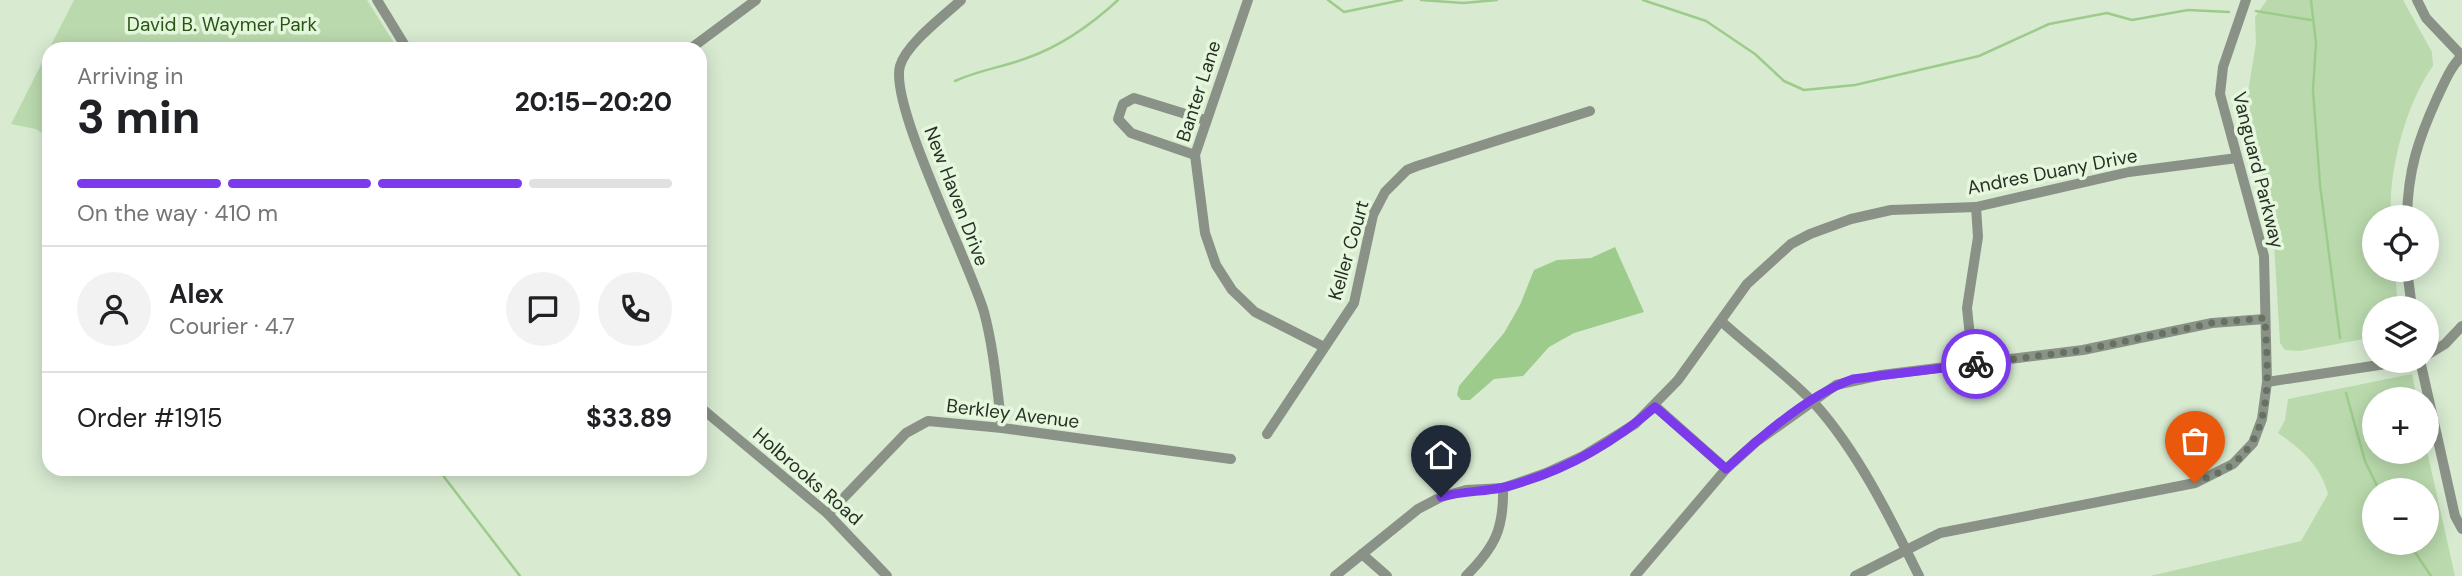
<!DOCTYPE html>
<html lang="en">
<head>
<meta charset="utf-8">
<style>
  :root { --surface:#fff; --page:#f2f2f2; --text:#202124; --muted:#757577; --line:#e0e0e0; --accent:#7c3aed }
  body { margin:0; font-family:"DM Sans",sans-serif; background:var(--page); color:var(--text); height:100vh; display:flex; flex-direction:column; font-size:26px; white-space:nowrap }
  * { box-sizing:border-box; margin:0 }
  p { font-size:23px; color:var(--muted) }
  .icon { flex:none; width:38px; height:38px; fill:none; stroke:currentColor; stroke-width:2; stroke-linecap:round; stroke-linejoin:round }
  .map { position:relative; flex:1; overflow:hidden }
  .sheet { position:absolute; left:42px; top:42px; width:665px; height:434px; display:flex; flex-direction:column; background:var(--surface); border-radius:21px; box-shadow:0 4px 18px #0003 }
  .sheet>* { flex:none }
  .fabs { position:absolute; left:2362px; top:205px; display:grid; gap:14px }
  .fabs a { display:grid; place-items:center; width:77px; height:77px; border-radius:50%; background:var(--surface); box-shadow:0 4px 18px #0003; font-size:35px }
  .pin { position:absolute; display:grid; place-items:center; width:60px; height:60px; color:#fff; margin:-72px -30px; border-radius:50% 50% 50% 0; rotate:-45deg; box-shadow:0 0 7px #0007 }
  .pin .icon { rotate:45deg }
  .courier { position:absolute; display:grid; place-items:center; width:70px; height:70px; margin:-35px; border:5px solid #7c3aed; border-radius:50%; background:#fff; color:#222; box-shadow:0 2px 9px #0007 }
  .head em { font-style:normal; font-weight:800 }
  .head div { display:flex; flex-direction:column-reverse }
  .head { display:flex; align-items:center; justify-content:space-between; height:119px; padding:0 35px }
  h1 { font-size:46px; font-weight:800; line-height:52px }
  .bar { display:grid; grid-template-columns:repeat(4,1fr); gap:10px 7px; align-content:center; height:84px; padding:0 35px }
  .bar i { height:9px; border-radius:5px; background:var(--line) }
  .bar .current { background:var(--accent) }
  .bar p { grid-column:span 4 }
  .line { display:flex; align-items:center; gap:18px; padding:0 35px; border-top:2px solid var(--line) }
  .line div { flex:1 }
  .round { display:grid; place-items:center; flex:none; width:74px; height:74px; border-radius:37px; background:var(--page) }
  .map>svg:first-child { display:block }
  .green { fill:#badaad; fill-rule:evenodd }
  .water { fill:#9dcb8b }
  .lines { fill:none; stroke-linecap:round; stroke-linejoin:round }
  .stream { stroke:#9dcb8b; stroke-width:2.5 }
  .minor { stroke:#8a9287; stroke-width:10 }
  .done { stroke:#667161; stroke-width:7; stroke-dasharray:0 12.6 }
  .route { stroke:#7c3aed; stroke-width:9 }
  .labels { text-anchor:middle; stroke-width:7; stroke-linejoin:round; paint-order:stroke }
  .park-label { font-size:19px; fill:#2a5415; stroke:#e5f8de }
  .street-label { font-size:19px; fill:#282f25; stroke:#e5f8de }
</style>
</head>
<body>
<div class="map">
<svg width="2462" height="576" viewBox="0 0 2462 576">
  <rect width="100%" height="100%" fill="#d8ebd1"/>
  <g class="green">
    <path d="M74 0H367L398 49H49Z"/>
    <path d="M2267 0H2403L2432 52 2433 66C2406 103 2388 172 2391 217H2375V270H2395L2398 308H2375V337L2299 351 2285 350 2280 343 2273 226 2245 110 2256 43 2255 17Z"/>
    <path d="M49 49V138L36 129 11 124Z"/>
    <path d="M2412 374 2417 399H2375V452L2427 451 2455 576H2150L2301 541 2328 494C2320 465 2302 450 2278 433L2285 420 2288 399ZM2427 490V542H2375V490Z"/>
  </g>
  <path class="water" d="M1615 247 1644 312 1574 333 1549 347 1523 376 1494 379 1470 400H1461L1457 395 1459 386 1504 333 1520 305 1534 270 1557 260 1591 258Z"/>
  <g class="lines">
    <g class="stream">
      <path d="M1328 0 1344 12 1402 0"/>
      <path d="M1421 0 1463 3 1497 0"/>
      <path d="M1643 0 1706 21 1755 54 1784 81 1804 90 1855 85 1979 56 2049 24 2107 13 2132 20 2188 10 2229 12"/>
      <path d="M2311 0 2316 43 2313 90 2320 185 2340 338"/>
      <path d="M2256 11 2311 20"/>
      <path d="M955 81C979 70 1003 67 1027 58 1061 46 1092 24 1118 0"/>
      <path d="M2346 393 2365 461 2379 490"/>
      <path d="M438 469 520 576"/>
      <path d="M2408 542 2431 576"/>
    </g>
    <g class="minor">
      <path d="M377 0 407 49"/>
      <path d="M961 0C944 16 906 44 900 66 889 105 970 263 984 312 994 349 997 390 1002 428"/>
      <path d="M1248 0 1195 155 1205 233 1216 265 1232 290 1255 312 1324 347"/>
      <path d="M2417 0 2426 18 2462 56"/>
      <path d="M690 49 756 0"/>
      <path d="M1195 155 1131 133 1118 119 1123 104 1134 98 1205 120"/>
      <path d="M2407 217C2408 170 2418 140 2437 98 2444 84 2450 67 2462 56"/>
      <path d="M2407 270 2412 308"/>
      <path d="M1722 322C1752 349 1786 374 1814 403 1857 450 1891 519 1919 576"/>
      <path d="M2427 355 2445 344 2462 326"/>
      <path d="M2420 360 2455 516 2462 529"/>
      <path d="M1973 365 1967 308 1978 237 1976 207"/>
      <path d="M2267 382 2412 360"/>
      <path d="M1655 406 1726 469"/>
      <path d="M700 407 828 514 887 576"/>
      <path d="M1267 434 1354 303 1373 215 1385 192 1407 170 1417 166 1590 111"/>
      <path d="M828 514 906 433 928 421 1002 428 1231 459"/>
      <path d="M1362 554 1387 576"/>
      <path d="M1335 576 1418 509 1441 497 1466 490 1503 488 1546 473 1583 456 1635 424 1678 380 1747 284 1791 244 1810 234 1851 219 1891 210 1976 207 2129 172 2237 158"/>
      <path d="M1466 576C1495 547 1504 529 1503 488"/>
      <path d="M1635 576 1726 469 1756 442 1836 385 1881 375 2083 350 2212 323 2265 319"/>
      <path d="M1855 576 1940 533 2195 483 2233 464 2253 443 2262 419 2267 382 2264 256 2220 94 2223 67 2246 0"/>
    </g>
  </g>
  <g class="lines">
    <path class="done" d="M1976 364 2083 350 2212 323 2265 318C2267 366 2276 429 2234 463 2224 472 2207 477 2195 483"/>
    <path class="route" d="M1441 497C1462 491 1484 492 1505 487 1560 473 1612 444 1655 407L1726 469C1760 437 1809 394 1853 379L1976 364"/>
  </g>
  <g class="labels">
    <g class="park-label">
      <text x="222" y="31">David B. Waymer Park</text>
    </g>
    <g class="street-label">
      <text transform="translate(1198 91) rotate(-72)" y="7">Banter Lane</text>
      <text transform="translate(2259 170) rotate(76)" y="7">Vanguard Parkway</text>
      <text transform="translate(2052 171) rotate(-11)" y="7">Andres Duany Drive</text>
      <text transform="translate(957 196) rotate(69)" y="7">New Haven Drive</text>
      <text transform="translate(1348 250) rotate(-74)" y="7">Keller Court</text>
      <text transform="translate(1013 413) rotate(7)" y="7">Berkley Avenue</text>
      <text transform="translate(808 476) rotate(41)" y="7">Holbrooks Road</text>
    </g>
  </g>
</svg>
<div class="fabs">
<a><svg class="icon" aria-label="locate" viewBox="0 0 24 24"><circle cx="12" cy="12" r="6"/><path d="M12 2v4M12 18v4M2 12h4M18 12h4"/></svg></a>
<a><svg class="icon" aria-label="layers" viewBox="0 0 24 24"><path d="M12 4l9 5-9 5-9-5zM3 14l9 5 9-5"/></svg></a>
<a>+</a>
<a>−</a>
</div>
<div class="pin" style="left:2195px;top:483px;background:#ea580c"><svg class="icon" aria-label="bag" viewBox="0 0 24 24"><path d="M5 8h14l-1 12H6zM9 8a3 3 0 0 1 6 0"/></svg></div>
<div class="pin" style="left:1441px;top:497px;background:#1f2937"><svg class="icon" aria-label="home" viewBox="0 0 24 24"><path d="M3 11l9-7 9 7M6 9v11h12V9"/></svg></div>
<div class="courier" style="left:1976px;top:364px"><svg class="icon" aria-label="bike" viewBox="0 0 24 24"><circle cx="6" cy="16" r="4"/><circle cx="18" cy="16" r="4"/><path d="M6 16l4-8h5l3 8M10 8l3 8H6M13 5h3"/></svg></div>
<section class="sheet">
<div class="head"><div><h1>3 min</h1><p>Arriving in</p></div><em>20:15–20:20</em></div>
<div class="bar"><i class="current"></i><i class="current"></i><i class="current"></i><i></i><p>On the way · 410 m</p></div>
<div class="line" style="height:126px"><a class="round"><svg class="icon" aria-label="person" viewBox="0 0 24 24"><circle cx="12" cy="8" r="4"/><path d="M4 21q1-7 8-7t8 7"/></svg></a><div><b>Alex</b><p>Courier · 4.7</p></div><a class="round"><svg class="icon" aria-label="chat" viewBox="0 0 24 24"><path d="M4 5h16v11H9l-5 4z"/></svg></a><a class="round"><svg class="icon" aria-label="phone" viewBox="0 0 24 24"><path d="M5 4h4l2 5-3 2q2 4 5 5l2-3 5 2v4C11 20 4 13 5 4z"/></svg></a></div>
<div class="line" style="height:91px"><div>Order #1915</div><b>$33.89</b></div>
</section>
</div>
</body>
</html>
